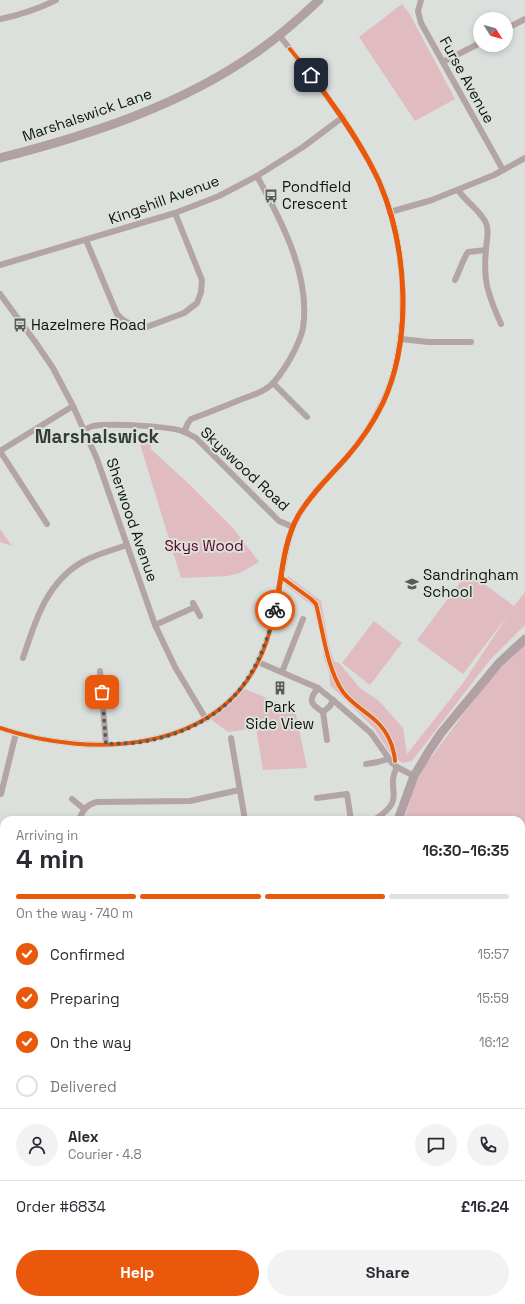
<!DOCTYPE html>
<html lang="en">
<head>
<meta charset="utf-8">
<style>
  :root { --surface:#fff; --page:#f2f2f3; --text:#2b2b33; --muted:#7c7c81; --line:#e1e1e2; --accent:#ea580c }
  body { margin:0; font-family:"Space Grotesk",sans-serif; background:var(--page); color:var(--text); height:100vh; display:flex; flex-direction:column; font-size:15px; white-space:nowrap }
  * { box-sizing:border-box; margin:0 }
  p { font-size:13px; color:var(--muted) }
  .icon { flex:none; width:22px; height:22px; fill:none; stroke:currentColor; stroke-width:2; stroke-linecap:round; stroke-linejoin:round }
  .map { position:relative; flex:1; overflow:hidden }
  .side { position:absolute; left:0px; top:816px; width:525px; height:488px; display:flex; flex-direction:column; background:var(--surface); border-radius:12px 12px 0 0; box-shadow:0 2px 6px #0003 }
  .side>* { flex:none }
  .needle { width:26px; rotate:127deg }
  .fabs { position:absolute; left:473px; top:12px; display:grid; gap:8px }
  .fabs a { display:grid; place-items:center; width:40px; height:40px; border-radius:50%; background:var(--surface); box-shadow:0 2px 6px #0003; font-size:20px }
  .pin { position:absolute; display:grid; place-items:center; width:34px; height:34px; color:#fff; margin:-17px; border-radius:8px; box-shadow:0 2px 6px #0006 }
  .courier { position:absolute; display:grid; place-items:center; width:40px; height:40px; margin:-20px; border:3px solid #ea580c; border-radius:50%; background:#fff; color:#222; box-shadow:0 1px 5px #0007 }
  .head em { font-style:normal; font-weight:700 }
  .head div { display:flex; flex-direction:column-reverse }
  .head { display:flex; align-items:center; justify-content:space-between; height:68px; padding:0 16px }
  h1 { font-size:26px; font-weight:700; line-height:30px }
  .bar { display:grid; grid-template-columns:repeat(4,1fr); gap:6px 4px; align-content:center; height:48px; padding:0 16px }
  .bar i { height:5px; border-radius:3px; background:var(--line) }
  .bar .selected { background:var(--accent) }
  .bar p { grid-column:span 4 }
  .line { display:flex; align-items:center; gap:10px; padding:0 16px; border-top:1px solid var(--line) }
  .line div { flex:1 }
  .round { display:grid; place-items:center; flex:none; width:42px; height:42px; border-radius:21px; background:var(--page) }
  ol { padding:0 16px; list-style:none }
  li { display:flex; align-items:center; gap:12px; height:44px }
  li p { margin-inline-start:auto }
  li .icon { padding:4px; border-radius:50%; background:var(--accent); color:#fff; stroke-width:4 }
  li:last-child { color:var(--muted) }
  li i { width:22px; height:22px; border:2px solid var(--line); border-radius:50% }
  .button { display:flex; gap:8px; margin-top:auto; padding:8px 16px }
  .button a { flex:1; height:46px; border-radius:24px; background:var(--accent); color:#fff; font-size:16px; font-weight:700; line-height:46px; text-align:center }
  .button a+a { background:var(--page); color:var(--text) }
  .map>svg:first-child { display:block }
  .green { fill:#e0bbbf }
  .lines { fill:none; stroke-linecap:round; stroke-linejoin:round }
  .street { stroke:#b3a4a5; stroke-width:6 }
  .secondary { stroke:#b1a1a4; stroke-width:9 }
  .cycleway-casing { stroke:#dae2db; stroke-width:6 }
  .cycleway { stroke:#e8590c; stroke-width:4 }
  .done { stroke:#585b58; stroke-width:4; stroke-dasharray:0 7.2 }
  .route { stroke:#ea580c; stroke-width:5 }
  .labels { text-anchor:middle; stroke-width:4; stroke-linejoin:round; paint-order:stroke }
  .street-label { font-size:15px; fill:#111311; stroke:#dae2db }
  .poi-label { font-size:15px; fill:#111311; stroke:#dae2db; text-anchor:start }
  .park-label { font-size:15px; fill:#5d0023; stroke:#dae2db }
  .district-label { font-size:19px; font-weight:bold; fill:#363d37; stroke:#dae2db }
</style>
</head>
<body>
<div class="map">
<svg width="525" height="1304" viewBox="0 0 525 1304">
  <rect width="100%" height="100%" fill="#dce0dc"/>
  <g class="green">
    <path d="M402 4 409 13 455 99 415 121 359 37Z"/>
    <path d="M141 432H151V449L190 485 232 527 259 562 240 573 228 576 181 578 140 444Z"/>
    <path d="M0 529 12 546 0 542Z"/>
    <path d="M468 572 514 606 525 592V625L489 661 412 761 403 763 392 756 374 728 330 685 329 672 324 658 322 643 313 606 285 585 288 576 321 601 329 646 334 661 340 664 360 688 379 701 403 728 407 754 463 683 508 615 463 674 417 640Z"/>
    <path d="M374 621 402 643 370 685 342 663Z"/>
    <path d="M525 644V1078L521 1079V820H404L415 785 426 764 489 680Z"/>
    <path d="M245 689 295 710 307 768 263 770 256 728 228 732 209 718Z"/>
    <path d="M0 1087 4 1089V1239L0 1238Z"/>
    <path d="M0 1253 4 1254V1300H169V1304H0Z"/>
  </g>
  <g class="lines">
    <g class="street">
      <path d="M421 0 418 11 421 23 503 170"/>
      <path d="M0 19C20 15 38 9 56 0"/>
      <path d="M506 29 525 19"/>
      <path d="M443 62 480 43"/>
      <path d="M458 190C466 202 480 210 486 223 490 231 486 241 486 250 485 259 485 271 486 280 488 296 495 310 501 324"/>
      <path d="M390 212 432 200 494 175 525 158"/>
      <path d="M86 240 117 314 123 320 134 326 144 328 184 313 197 303 201 292 202 280 175 213"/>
      <path d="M0 265 175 213 219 196 257 176 303 147 343 117"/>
      <path d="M455 280C460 270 462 261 468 252L486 250"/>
      <path d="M0 294 36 343 53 368 73 406 97 459 155 625 175 667 206 719"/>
      <path d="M401 339 428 342H471"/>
      <path d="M273 383 307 417"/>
      <path d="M85 430C87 428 90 427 93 426 109 423 171 426 185 432 189 434 192 436 196 438L279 521 293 527"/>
      <path d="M184 432 188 423 191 419C208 413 225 406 242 399 251 396 260 393 267 388 277 381 284 369 290 359 295 350 301 339 303 328 311 276 281 220 257 176"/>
      <path d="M0 451 73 406"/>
      <path d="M0 451 47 524"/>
      <path d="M193 603 200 616"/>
      <path d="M155 625 195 607"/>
      <path d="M23 658C35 621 47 581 84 561 97 554 113 550 127 545"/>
      <path d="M258 662 318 688 333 700 371 733 392 763 397 767 414 776"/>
      <path d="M100 671 106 744"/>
      <path d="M282 672 303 619"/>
      <path d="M318 688C308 700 310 704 323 712L330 706 333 700"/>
      <path d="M323 712 327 740"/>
      <path d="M0 728C91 759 223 754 263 650 273 625 277 600 282 573 285 557 287 541 294 525 305 498 330 477 349 455 361 440 372 423 381 405 395 380 400 347 402 319 405 275 398 223 380 183 355 128 316 82 279 35"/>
      <path d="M231 738 245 820"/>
      <path d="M366 764 378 762 388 759"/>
      <path d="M1 794 16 733"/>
      <path d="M317 798 347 794 351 820"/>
      <path d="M72 799 84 809"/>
      <path d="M79 820C83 810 86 805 97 802L190 801 239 790"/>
      <path d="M374 820C409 798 384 791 397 767"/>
      <path d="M0 829 4 831"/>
      <path d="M0 897 4 898"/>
      <path d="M0 962 4 956"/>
      <path d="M0 1026 4 1025"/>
    </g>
    <g class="secondary">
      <path d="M0 158C90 135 186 104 261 49 282 34 301 17 319 0"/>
      <path d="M398 820 414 776 429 751 441 733 499 663 525 639"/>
      <path d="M0 974 4 977"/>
      <path d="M0 1245 4 1246"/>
      <path d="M193 1300 202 1304"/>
    </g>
    <g class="cycleway-casing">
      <g id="cycleway">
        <path d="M281 577 311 599 316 604C323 631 327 669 343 692 359 713 382 716 392 746 393 751 395 755 395 761"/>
        <path d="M0 728C90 759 222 754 263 651 270 634 274 617 278 599 282 575 284 551 293 528 303 499 330 478 349 455 361 440 372 423 381 406 394 383 400 347 402 321 405 275 399 225 380 183 358 133 324 91 290 49"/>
      </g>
    </g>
    <use href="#cycleway" class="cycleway"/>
  </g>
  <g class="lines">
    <path class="done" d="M102 692 106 744C121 743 137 744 152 740 226 723 258 681 275 610"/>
    <path class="route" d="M275 610C282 579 282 544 298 516 310 495 330 476 346 458 360 442 374 422 383 403 413 338 407 249 380 184 377 176 372 168 368 160 351 130 332 102 311 75"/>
  </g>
  <defs>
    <g id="bus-bare" transform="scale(1.08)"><path d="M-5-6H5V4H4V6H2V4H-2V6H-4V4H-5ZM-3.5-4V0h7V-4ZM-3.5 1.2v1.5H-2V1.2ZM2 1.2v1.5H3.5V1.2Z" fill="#585b58" stroke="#dae2db" stroke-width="2.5" paint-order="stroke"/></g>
    <g id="school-bare" transform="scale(1.08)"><path d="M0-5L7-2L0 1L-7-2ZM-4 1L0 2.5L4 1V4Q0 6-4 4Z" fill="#585b58" stroke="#dae2db" stroke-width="2.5" paint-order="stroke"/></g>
    <g id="building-bare" transform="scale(1.08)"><path d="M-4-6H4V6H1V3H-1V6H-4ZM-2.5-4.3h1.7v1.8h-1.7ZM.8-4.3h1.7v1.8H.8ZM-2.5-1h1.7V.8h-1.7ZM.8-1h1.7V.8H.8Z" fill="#585b58" stroke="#dae2db" stroke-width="2.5" paint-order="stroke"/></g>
  </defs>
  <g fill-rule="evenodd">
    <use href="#bus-bare" x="271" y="196"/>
    <use href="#bus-bare" x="20" y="325"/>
    <use href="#school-bare" x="412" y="584"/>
    <use href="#building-bare" x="280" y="688"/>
  </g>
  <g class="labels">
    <g class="street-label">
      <text transform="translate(467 80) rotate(61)" y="5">Furse Avenue</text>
      <text transform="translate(87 115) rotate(-19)" y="5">Marshalswick Lane</text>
      <text transform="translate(164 200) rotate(-20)" y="5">Kingshill Avenue</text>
      <text transform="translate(245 469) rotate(43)" y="5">Skyswood Road</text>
      <text transform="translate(132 520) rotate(71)" y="5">Sherwood Avenue</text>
    </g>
    <g class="poi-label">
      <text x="282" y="192">Pondfield<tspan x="282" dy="17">Crescent</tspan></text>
      <text x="31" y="330">Hazelmere Road</text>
      <text x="423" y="580">Sandringham<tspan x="423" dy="17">School</tspan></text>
      <text x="280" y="712" text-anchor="middle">Park<tspan x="280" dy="17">Side View</tspan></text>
    </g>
    <g class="park-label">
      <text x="204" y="551">Skys Wood</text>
    </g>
    <g class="district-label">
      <text x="97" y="443">Marshalswick</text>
    </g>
  </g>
</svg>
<div class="fabs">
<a><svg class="needle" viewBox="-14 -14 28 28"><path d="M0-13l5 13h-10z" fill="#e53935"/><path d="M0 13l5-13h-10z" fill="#7c7c81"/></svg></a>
</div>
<div class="pin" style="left:102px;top:692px;background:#ea580c"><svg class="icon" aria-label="bag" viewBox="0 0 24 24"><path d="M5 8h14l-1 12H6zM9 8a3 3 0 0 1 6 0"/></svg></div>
<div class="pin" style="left:311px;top:75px;background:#1f2937"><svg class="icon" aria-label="home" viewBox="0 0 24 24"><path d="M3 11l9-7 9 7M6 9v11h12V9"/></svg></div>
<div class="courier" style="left:275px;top:610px"><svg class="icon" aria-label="bike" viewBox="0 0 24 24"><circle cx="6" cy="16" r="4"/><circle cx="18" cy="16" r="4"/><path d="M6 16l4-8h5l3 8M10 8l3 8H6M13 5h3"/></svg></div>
<section class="side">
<div class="head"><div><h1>4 min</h1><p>Arriving in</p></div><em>16:30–16:35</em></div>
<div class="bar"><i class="selected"></i><i class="selected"></i><i class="selected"></i><i></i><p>On the way · 740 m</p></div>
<ol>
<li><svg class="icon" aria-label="check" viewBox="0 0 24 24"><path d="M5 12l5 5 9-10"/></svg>Confirmed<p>15:57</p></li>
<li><svg class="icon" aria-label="check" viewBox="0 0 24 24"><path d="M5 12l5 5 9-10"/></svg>Preparing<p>15:59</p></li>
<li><svg class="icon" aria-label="check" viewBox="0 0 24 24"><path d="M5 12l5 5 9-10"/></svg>On the way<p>16:12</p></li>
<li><i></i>Delivered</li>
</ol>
<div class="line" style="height:72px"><a class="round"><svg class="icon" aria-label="person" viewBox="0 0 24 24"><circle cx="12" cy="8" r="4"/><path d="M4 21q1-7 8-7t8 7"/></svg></a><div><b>Alex</b><p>Courier · 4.8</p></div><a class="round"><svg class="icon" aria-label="chat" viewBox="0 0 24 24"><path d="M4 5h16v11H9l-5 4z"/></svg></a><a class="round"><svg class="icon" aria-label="phone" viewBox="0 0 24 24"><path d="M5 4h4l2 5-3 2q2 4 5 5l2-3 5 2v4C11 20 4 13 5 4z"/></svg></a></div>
<div class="line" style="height:52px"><div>Order #6834</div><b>£16.24</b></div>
<div class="button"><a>Help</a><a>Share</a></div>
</section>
</div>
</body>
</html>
